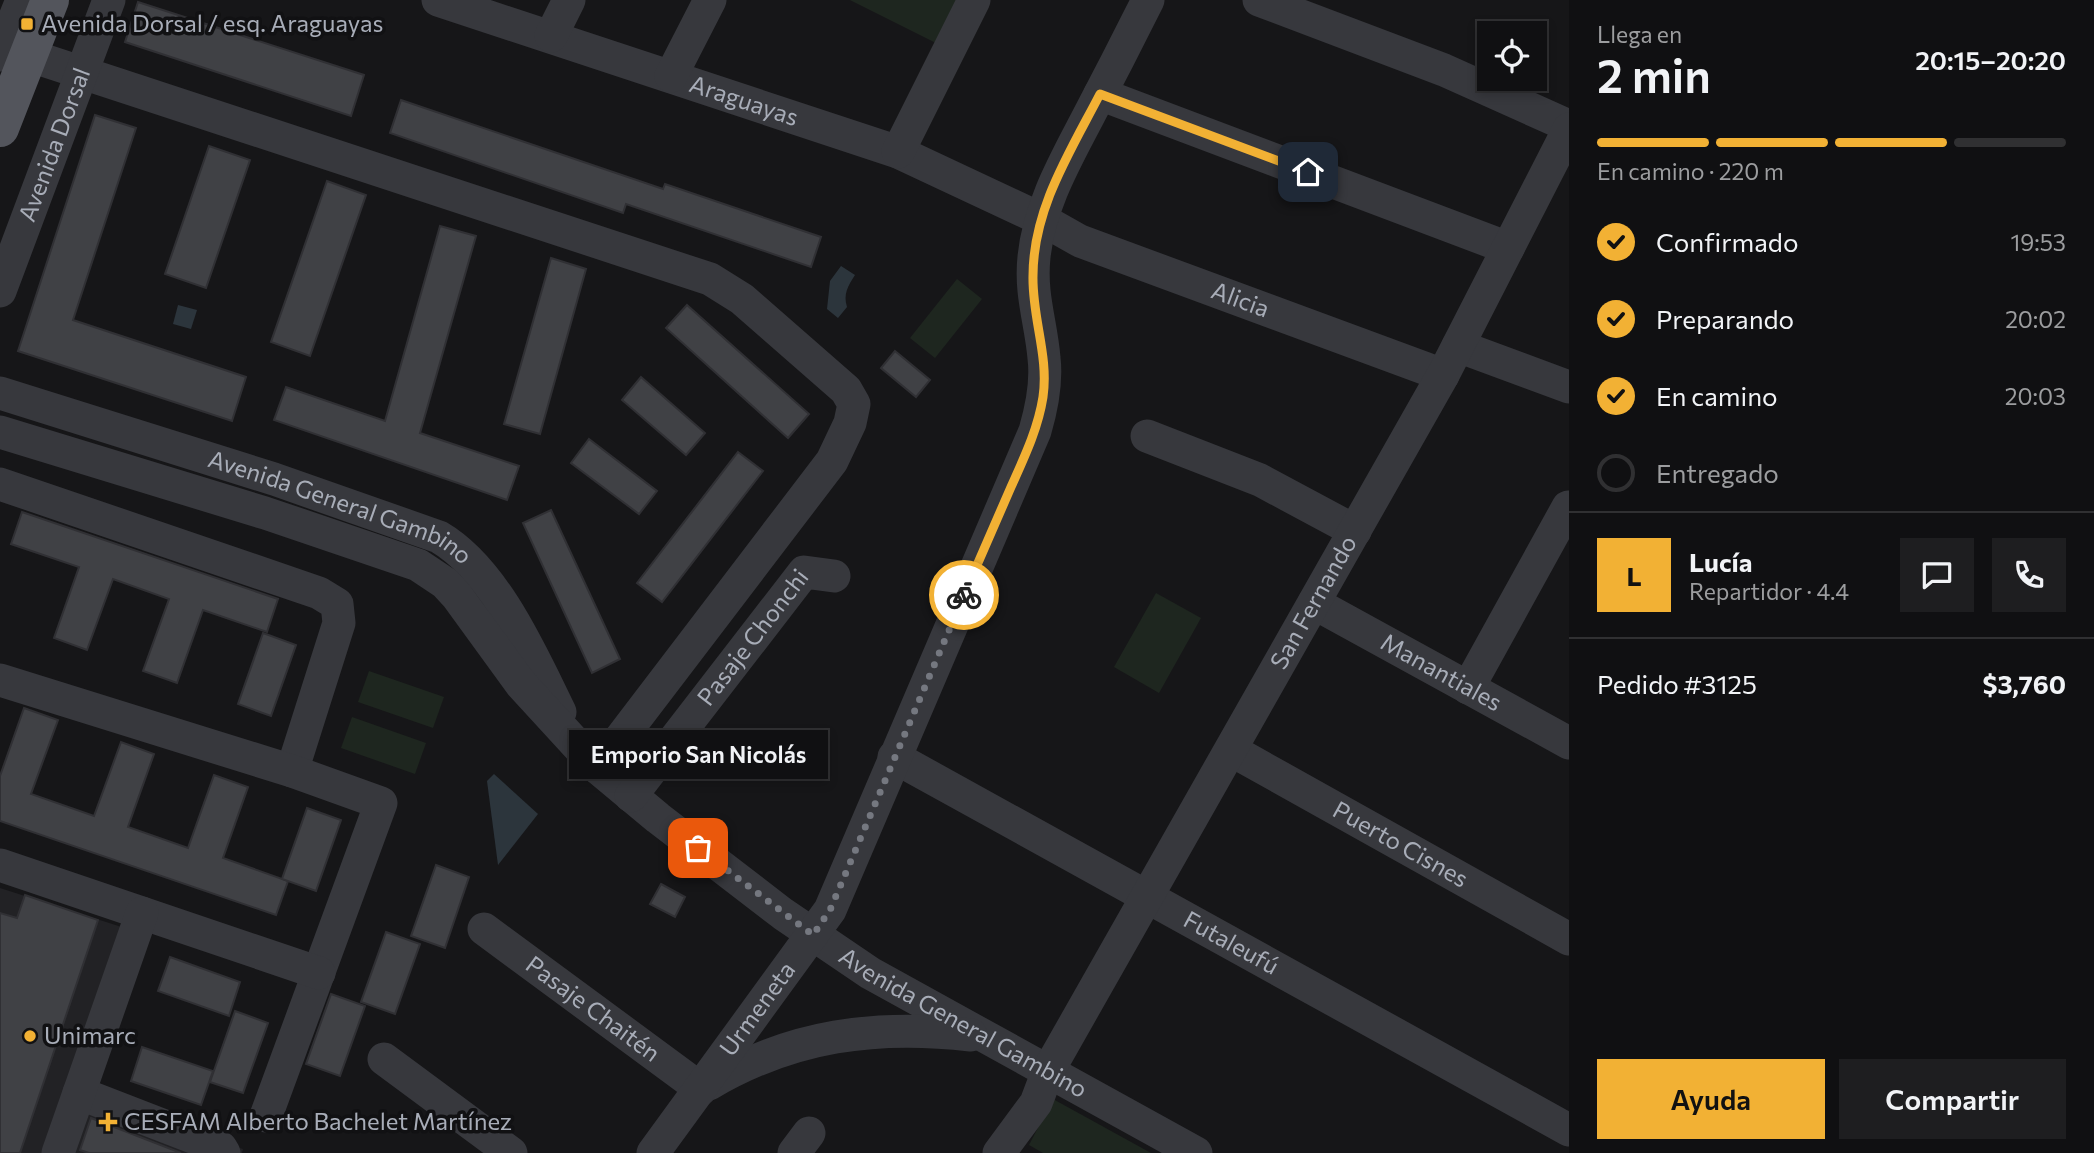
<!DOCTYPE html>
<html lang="es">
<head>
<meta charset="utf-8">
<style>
  :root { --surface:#101012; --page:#1e1e20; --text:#f1f3f6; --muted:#9c9d9f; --line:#303032; --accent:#f2b134 }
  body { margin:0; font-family:Commissioner,sans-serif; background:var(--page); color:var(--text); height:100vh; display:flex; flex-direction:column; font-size:26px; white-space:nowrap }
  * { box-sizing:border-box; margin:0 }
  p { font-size:23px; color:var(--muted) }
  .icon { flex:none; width:38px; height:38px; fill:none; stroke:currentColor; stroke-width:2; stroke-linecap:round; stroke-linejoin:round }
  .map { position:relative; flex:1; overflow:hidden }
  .drawer { display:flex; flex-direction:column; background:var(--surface); width:525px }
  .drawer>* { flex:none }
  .controls { position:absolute; left:1477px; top:21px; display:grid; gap:14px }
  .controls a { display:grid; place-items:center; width:70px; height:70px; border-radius:0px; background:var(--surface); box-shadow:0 4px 10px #0003,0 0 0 2px var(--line); font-size:35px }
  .pin { position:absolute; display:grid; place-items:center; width:60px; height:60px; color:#fff; margin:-30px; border-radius:14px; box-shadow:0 4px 10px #0006 }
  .courier { position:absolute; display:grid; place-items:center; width:70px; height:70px; margin:-35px; border:5px solid #f2b134; border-radius:50%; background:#fff; color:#222; box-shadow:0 2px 9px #0007 }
  .bubble { position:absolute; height:49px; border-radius:0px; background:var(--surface); box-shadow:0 4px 10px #0003,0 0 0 2px var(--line); font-size:23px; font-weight:600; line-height:49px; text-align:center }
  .head em { font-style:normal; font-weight:600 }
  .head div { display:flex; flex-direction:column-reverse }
  .head { display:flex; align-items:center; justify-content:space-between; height:119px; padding:0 28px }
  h1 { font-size:46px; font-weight:600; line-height:52px }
  .bar { display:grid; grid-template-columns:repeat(4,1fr); gap:10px 7px; align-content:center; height:84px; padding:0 28px }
  .bar i { height:9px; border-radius:5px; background:var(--line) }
  .bar .on { background:var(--accent) }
  .bar p { grid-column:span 4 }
  .line { display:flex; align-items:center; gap:18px; padding:0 28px; border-top:2px solid var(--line) }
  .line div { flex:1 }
  .round { display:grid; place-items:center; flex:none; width:74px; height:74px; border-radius:0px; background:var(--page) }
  ol { padding:0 28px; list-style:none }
  li { display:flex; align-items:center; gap:21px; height:77px }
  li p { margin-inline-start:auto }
  li .icon { padding:7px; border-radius:50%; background:var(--accent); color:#111; stroke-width:4 }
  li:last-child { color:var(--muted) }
  li i { width:38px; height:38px; border:4px solid var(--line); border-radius:50% }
  .primary-button { display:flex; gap:14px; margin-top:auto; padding:14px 28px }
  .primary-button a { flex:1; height:80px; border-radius:0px; background:var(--accent); color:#111; font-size:28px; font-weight:600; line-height:80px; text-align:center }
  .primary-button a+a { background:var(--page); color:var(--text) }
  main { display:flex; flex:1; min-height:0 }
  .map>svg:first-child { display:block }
  .built { fill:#222225 }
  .green { fill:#1e261f }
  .water { fill:#2c353c }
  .building { fill:#404145; stroke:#303034; stroke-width:2 }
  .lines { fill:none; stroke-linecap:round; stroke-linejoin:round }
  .minor { stroke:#37383d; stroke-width:33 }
  .major { stroke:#53555c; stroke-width:38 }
  .done { stroke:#757880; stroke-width:7; stroke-dasharray:0 12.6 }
  .route { stroke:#f2b134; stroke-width:9 }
  .poi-dot { fill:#f2b134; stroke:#111113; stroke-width:2.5 }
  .labels { text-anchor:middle; stroke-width:7; stroke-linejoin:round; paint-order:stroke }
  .poi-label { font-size:24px; fill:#a8adb8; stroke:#111113; text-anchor:start }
  .street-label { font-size:24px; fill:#a8adb8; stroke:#111113 }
</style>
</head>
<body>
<main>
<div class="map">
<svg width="1569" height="1153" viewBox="0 0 1569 1153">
  <rect width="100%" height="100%" fill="#161618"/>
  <path class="built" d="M0 888 131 930 71 1095 243 1149 242 1153H0Z"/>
  <g class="green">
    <path d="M850 0H963L942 46Z"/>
    <path d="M957 279 982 299 935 358 910 338Z"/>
    <path d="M1156 593 1201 618 1159 693 1114 667Z"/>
    <path d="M369 671 444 697 433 728 358 702Z"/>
    <path d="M352 717 426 743 415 774 341 748Z"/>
    <path d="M1053 1099 1151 1153H1043L1029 1145Z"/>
  </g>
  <g class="water">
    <path d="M841 266 855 275C848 286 843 294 847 307L838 318 827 309 830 281Z"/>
    <path d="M178 305 197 310 191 329 173 324Z"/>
    <path d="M494 774 538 814 498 865 487 781Z"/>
  </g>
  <g class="building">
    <path d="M138 2 364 75 351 116 125 42Z"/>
    <path d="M401 100 663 189 665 184 821 237 811 267 626 204 623 213 390 133Z"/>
    <path d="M95 115 136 128 73 320 246 377 232 421 18 351Z"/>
    <path d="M209 146 250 160 206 288 165 274Z"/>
    <path d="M327 181 366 195 310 356 271 342Z"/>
    <path d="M440 226 476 236 420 433 519 466 507 500 274 420 286 387 385 421Z"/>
    <path d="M551 258 586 269 540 434 504 424Z"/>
    <path d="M687 305 809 414 788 438 666 328Z"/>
    <path d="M895 351 930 380 916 397 881 368Z"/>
    <path d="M641 377 705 433 686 455 622 400Z"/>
    <path d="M589 439 657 491 639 514 571 463Z"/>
    <path d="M738 452 763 471 662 602 637 583Z"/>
    <path d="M551 510 620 659 592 673 523 523Z"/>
    <path d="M22 512 278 599 267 632 203 610 177 683 143 671 169 599 113 579 87 650 54 638 79 567 11 544Z"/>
    <path d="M263 633 296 645 271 716 238 704Z"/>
    <path d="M24 708 58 720 31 794 94 816 121 742 154 754 128 827 188 848 214 775 248 787 223 858 288 881 276 915 0 821V776Z"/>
    <path d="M307 808 341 820 316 891 282 879Z"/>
    <path d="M436 865 469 877 445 948 411 936Z"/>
    <path d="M661 884 685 897 675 917 650 904Z"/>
    <path d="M25 895 98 920 20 1153H0V913L17 918Z"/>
    <path d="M386 932 420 944 395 1014 361 1002Z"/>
    <path d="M170 957 240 982 229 1016 158 991Z"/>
    <path d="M331 994 365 1006 340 1076 306 1064Z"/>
    <path d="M235 1011 268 1023 243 1093 210 1082Z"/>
    <path d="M142 1047 213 1071 201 1105 131 1081Z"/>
    <path d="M91 1118 181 1153H89L80 1150Z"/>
  </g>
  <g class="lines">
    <g class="minor">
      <path id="s1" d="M438 0 898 152 1041 219 1080 241 1443 375"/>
      <path d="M1259 0 1444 70 1569 126"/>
      <path d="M551 36 569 0"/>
      <path d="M0 55 22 0"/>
      <path d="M28 55 710 279 742 299 846 390 854 404 850 423 832 461 598 768"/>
      <path d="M671 76 710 0"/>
      <path d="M1100 94 1508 248"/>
      <path d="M898 152 974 0"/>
      <path id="s2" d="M0 291 109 0"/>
      <path d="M1458 346 1569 387"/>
      <path id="s3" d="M0 393 274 479 439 537C495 570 532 655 560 712"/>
      <path id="s4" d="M0 432 265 513 418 565 445 583 457 596 521 684 598 768 658 818 783 914 870 973 1196 1153"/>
      <path d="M1147 436 1260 480 1355 531"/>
      <path d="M0 484 319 593 337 604 339 623 292 771"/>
      <path id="s5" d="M1314 603 1569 743"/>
      <path d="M0 680 292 771 381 803 266 1116"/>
      <path d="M1468 688 1568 507"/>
      <path id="s6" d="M1231 750 1569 939"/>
      <path id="s7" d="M894 757 1569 1130"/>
      <path id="s8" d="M631 796 804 572 834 576"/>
      <path d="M0 865 319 973"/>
      <path id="s9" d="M484 929 701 1089"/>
      <path d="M384 1059 511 1153"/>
      <path d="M709 1084C792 1035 876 1024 971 1035"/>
      <path d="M79 1093 221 1148 224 1153"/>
      <path d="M58 1153 142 913"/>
      <path id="s10" d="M653 1153 830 910 1035 431C1042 407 1047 383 1044 358 1041 322 1030 295 1034 257 1039 207 1064 163 1087 119 1108 79 1128 40 1148 0"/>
      <path d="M794 1153 809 1133"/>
      <path id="s11" d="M999 1153 1036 1103 1048 1071 1443 375 1569 129"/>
    </g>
    <path class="major" d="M0 128 50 0"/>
  </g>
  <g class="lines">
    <path class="done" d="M698 848 813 935 830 910 964 595"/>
    <path class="route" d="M964 595C980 559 995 523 1011 487 1024 458 1038 429 1043 397 1049 356 1032 318 1033 276 1033 209 1070 152 1100 94L1308 172"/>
  </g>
  <g class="poi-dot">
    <rect x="20" y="17" width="14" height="14" rx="3.5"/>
    <circle cx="30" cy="1036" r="7"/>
    <path d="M104.5 1111.5h7v7h7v7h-7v7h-7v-7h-7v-7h7z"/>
  </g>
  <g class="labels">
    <g class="poi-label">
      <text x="41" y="32">Avenida Dorsal / esq. Araguayas</text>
      <text x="44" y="1044">Unimarc</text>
      <text x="124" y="1130">CESFAM Alberto Bachelet Martínez</text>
    </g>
    <g class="street-label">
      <text dy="8" stroke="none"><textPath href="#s1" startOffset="322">Araguayas</textPath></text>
      <text dy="8" stroke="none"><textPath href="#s2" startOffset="156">Avenida Dorsal</textPath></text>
      <text dy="8" stroke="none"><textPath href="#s1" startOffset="858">Alicia</textPath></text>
      <text dy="8" stroke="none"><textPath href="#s3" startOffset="359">Avenida General Gambino</textPath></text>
      <text dy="8" stroke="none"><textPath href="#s11" startOffset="635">San Fernando</textPath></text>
      <text dy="8" stroke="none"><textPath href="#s8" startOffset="200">Pasaje Chonchi</textPath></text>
      <text dy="8" stroke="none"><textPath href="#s5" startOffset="145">Manantiales</textPath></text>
      <text dy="8" stroke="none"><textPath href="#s6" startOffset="194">Puerto Cisnes</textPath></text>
      <text dy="8" stroke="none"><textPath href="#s7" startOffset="385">Futaleufú</textPath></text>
      <text dy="8" stroke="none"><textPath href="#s9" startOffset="135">Pasaje Chaitén</textPath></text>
      <text dy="8" stroke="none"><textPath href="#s10" startOffset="178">Urmeneta</textPath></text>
      <text dy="8" stroke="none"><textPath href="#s4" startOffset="1158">Avenida General Gambino</textPath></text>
    </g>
  </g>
</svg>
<div class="controls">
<a><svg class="icon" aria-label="locate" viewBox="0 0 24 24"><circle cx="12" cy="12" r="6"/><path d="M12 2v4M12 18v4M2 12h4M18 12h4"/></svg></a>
</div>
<div class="pin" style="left:698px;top:848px;background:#ea580c"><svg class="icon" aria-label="bag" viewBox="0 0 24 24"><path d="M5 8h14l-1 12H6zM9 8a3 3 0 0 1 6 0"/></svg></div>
<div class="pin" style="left:1308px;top:172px;background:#1f2937"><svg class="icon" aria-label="home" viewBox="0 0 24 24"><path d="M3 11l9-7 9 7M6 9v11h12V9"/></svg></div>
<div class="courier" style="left:964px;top:595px"><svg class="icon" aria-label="bike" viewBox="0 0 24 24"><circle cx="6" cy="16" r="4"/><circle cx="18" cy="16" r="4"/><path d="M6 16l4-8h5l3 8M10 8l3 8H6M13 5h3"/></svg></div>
<div class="bubble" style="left:569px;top:730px;width:259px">Emporio San Nicolás</div>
</div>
<section class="drawer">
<div class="head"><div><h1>2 min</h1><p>Llega en</p></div><em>20:15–20:20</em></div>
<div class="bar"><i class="on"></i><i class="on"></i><i class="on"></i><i></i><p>En camino · 220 m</p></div>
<ol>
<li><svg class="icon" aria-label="check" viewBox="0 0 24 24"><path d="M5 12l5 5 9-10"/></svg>Confirmado<p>19:53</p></li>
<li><svg class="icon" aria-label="check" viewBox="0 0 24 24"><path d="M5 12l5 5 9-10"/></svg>Preparando<p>20:02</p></li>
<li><svg class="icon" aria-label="check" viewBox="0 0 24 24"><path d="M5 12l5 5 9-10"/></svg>En camino<p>20:03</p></li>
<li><i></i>Entregado</li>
</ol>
<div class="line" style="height:126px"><b class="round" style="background:var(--accent);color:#111">L</b><div><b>Lucía</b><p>Repartidor · 4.4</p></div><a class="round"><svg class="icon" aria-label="chat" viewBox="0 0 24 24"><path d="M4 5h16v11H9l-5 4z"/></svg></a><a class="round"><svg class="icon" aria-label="phone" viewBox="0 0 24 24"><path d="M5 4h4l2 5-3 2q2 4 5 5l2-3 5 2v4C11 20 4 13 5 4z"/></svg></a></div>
<div class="line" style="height:91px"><div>Pedido #3125</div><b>$3,760</b></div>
<div class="primary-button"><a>Ayuda</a><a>Compartir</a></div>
</section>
</main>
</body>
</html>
